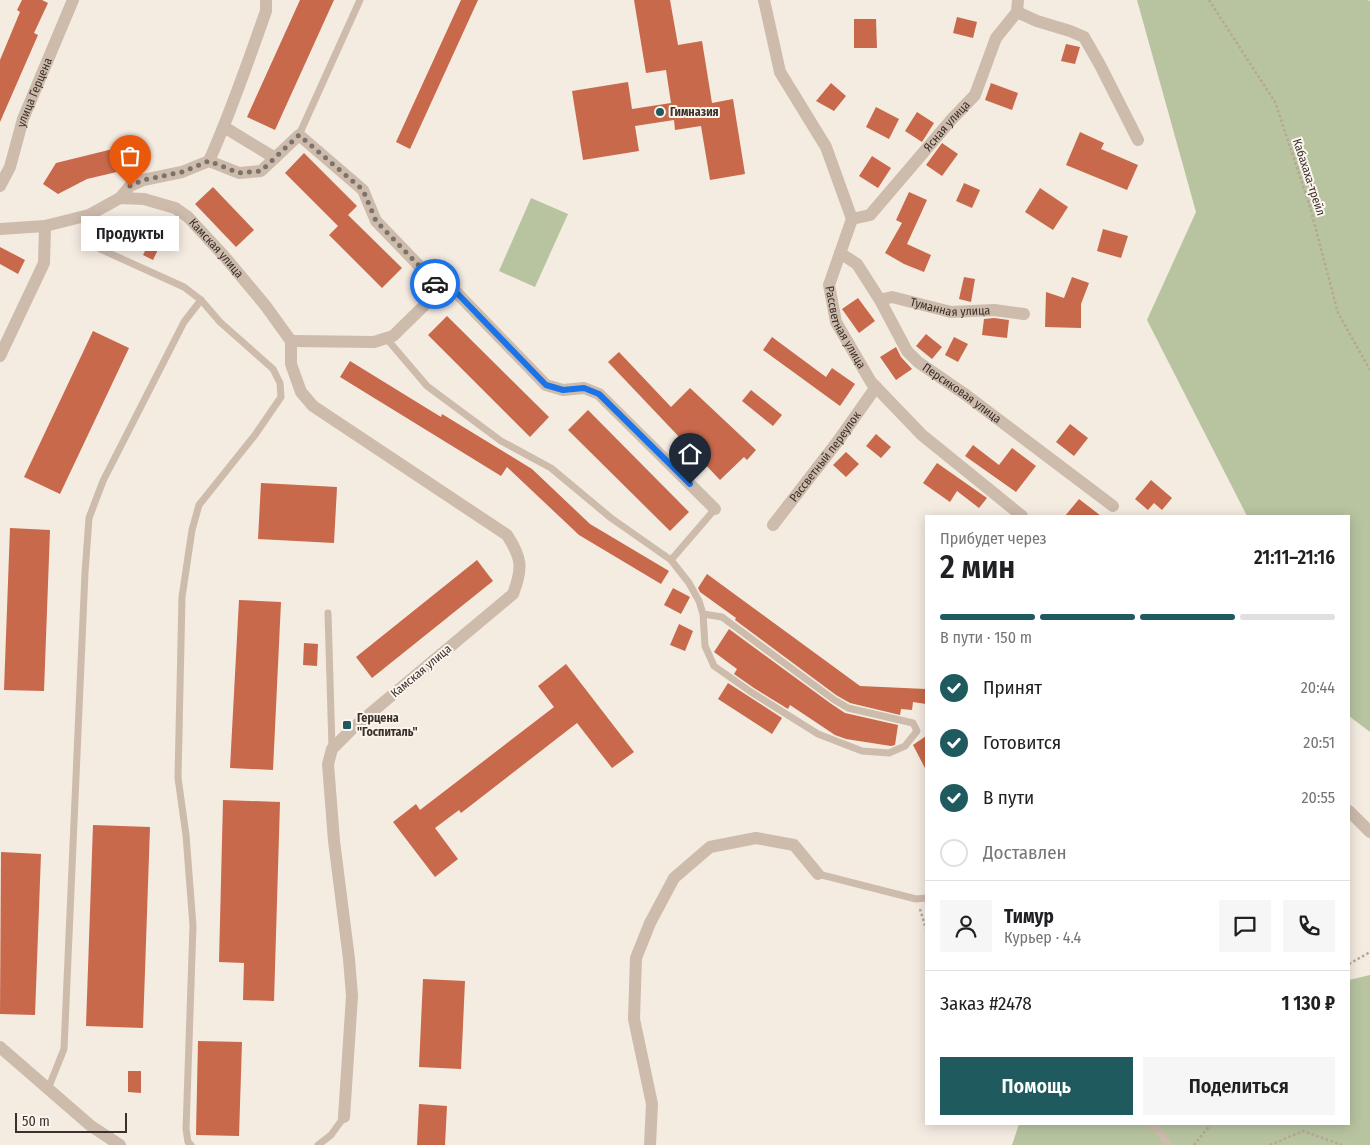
<!DOCTYPE html>
<html lang="ru">
<head>
<meta charset="utf-8">
<style>
  :root { --surface:#fff; --page:#f6f6f6; --text:#202124; --muted:#757577; --line:#e0e0e0; --accent:#1f5a5e }
  body { margin:0; font-family:"Fira Sans Condensed",sans-serif; background:var(--page); color:var(--text); height:100vh; display:flex; flex-direction:column; font-size:19px; white-space:nowrap }
  * { box-sizing:border-box; margin:0 }
  p { font-size:16px; color:var(--muted) }
  .icon { flex:none; width:28px; height:28px; fill:none; stroke:currentColor; stroke-width:2; stroke-linecap:round; stroke-linejoin:round }
  .map { position:relative; flex:1; overflow:hidden }
  .panel { position:absolute; left:925px; top:515px; width:425px; height:610px; display:flex; flex-direction:column; background:var(--surface); border-radius:0px; box-shadow:0 2px 12px #0003 }
  .panel>* { flex:none }
  .scale { position:absolute; left:15px; bottom:12px; width:112px; box-sizing:border-box; padding-left:5px; border:2px solid #3b302b; border-top:0; font-size:14px; line-height:18px; white-space:nowrap; color:#3b302b; -webkit-text-stroke:4px #fbf5ee; paint-order:stroke }
  .pin { position:absolute; display:grid; place-items:center; width:42px; height:42px; color:#fff; margin:-51px -21px; border-radius:50% 50% 50% 0; rotate:-45deg; box-shadow:0 0 5px #0007 }
  .pin .icon { rotate:45deg }
  .courier { position:absolute; display:grid; place-items:center; width:50px; height:50px; margin:-25px; border:4px solid #1a73e8; border-radius:50%; background:#fff; color:#222; box-shadow:0 1px 6px #0007 }
  .bubble { position:absolute; height:35px; border-radius:0px; background:var(--surface); box-shadow:0 2px 12px #0003; font-size:16px; font-weight:600; line-height:35px; text-align:center }
  .summary em { font-style:normal; font-weight:600 }
  .summary div { display:flex; flex-direction:column-reverse }
  .summary { display:flex; align-items:center; justify-content:space-between; height:85px; padding:0 15px }
  h1 { font-size:32px; font-weight:600; line-height:38px }
  .bar { display:grid; grid-template-columns:repeat(4,1fr); gap:8px 5px; align-content:center; height:60px; padding:0 15px }
  .bar i { height:6px; border-radius:4px; background:var(--line) }
  .bar .active { background:var(--accent) }
  .bar p { grid-column:span 4 }
  .line { display:flex; align-items:center; gap:12px; padding:0 15px; border-top:1px solid var(--line) }
  .line div { flex:1 }
  .round { display:grid; place-items:center; flex:none; width:52px; height:52px; border-radius:0px; background:var(--page) }
  ol { padding:0 15px; list-style:none }
  li { display:flex; align-items:center; gap:15px; height:55px }
  li p { margin-inline-start:auto }
  li .icon { padding:5px; border-radius:50%; background:var(--accent); color:#fff; stroke-width:4 }
  li:last-child { color:var(--muted) }
  li i { width:28px; height:28px; border:2px solid var(--line); border-radius:50% }
  .action { display:flex; gap:10px; margin-top:auto; padding:10px 15px }
  .action a { flex:1; height:58px; border-radius:0px; background:var(--accent); color:#fff; font-size:20px; font-weight:600; line-height:58px; text-align:center }
  .action a+a { background:var(--page); color:var(--text) }
  .map>svg:first-child { display:block }
  .green { fill:#b8c4a0 }
  .building { fill:#c8694b }
  .lines { fill:none; stroke-linecap:round; stroke-linejoin:round }
  .path { stroke:#b9a596; stroke-width:2.5; stroke-dasharray:2.5 2.5; stroke-linecap:butt }
  .service { stroke:#cdbbac; stroke-width:7 }
  .minor { stroke:#cdbbac; stroke-width:12 }
  .done { stroke:#7c716b; stroke-width:5; stroke-dasharray:0 9 }
  .route { stroke:#1a73e8; stroke-width:6 }
  .poi-dot { fill:#1f5a5e; stroke:#fbf5ee; stroke-width:2 }
  .labels { text-anchor:middle; stroke-width:4; stroke-linejoin:round; paint-order:stroke }
  .street-label { font-size:12px; fill:#3b302b; stroke:#fbf5ee }
  .poi-label { font-size:12px; font-weight:bold; fill:#3b302b; stroke:#fbf5ee; text-anchor:start }
</style>
</head>
<body>
<div class="map">
<svg width="1370" height="1145" viewBox="0 0 1370 1145">
  <rect width="100%" height="100%" fill="#f4ebe1"/>
  <g class="green">
    <path d="M1137 0H1367L1370 1V732L1349 716V516H1247L1147 320 1196 212Z"/>
    <path d="M531 198 568 214 535 287 499 271Z"/>
    <path d="M1370 975V1145H1012L1019 1124H1349V980Z"/>
  </g>
  <g class="building">
    <path d="M22 0H42L48 3 34 33 38 35 0 122V60L20 12 17 10Z"/>
    <path d="M300 0H334L275 130 247 117Z"/>
    <path d="M461 0H478L410 149 396 142Z"/>
    <path d="M634 0H670L678 45 702 41 712 103 733 99 745 174 710 180 701 126 675 130 674 120 635 126 639 151 583 160 572 91 628 82 632 109 671 103 666 70 646 73Z"/>
    <path d="M957 17 977 22 973 38 953 33Z"/>
    <path d="M854 19H876L877 48H854Z"/>
    <path d="M1066 44 1080 47 1075 64 1061 61Z"/>
    <path d="M831 83 846 96 834 111 816 101Z"/>
    <path d="M991 83 1018 93 1012 110 985 100Z"/>
    <path d="M876 107 899 119 889 139 866 127Z"/>
    <path d="M917 112 934 123 922 142 905 131Z"/>
    <path d="M1080 132 1104 143 1101 149 1138 165 1127 190 1066 165Z"/>
    <path d="M942 143 958 154 942 176 926 165Z"/>
    <path d="M133 144 138 167 87 179 58 194 43 184 56 163Z"/>
    <path d="M304 153 357 206 348 215 402 268 382 288 329 235 338 226 285 173Z"/>
    <path d="M872 156 891 168 878 188 859 176Z"/>
    <path d="M964 183 980 190 972 208 956 201Z"/>
    <path d="M213 187 254 230 236 247 195 204Z"/>
    <path d="M1040 188 1068 207 1053 230 1025 212Z"/>
    <path d="M909 192 927 200 907 244 931 255 924 272 904 264 885 253 902 223 896 220Z"/>
    <path d="M158 224 168 229 153 260 143 255Z"/>
    <path d="M1103 229 1128 236 1121 258 1097 251Z"/>
    <path d="M0 247 25 260 18 274 0 264Z"/>
    <path d="M964 277 975 279 971 302 959 299Z"/>
    <path d="M1072 277 1089 283 1081 304V328L1045 327 1046 292 1064 298Z"/>
    <path d="M858 298 875 321 859 333 842 309Z"/>
    <path d="M447 316 549 417 530 437 428 335Z"/>
    <path d="M994 318 1009 320 1007 338 982 335 984 319Z"/>
    <path d="M93 331 129 348 60 494 24 477Z"/>
    <path d="M926 334 942 347 932 359 916 346Z"/>
    <path d="M772 337 826 377 832 368 855 384 840 406 763 350Z"/>
    <path d="M954 337 968 344 958 362 945 355Z"/>
    <path d="M896 347 901 357 912 369 896 380 880 357Z"/>
    <path d="M619 352 671 407 690 388 756 450 747 460 744 457 720 480 608 362Z"/>
    <path d="M350 361 441 417 442 414 532 469 590 524 669 571 661 584 579 535 507 467 501 476 340 377Z"/>
    <path d="M751 390 782 415 773 426 742 401Z"/>
    <path d="M588 410 689 512 670 531 568 430Z"/>
    <path d="M1070 424 1088 438 1074 456 1056 442Z"/>
    <path d="M876 434 891 447 881 458 866 446Z"/>
    <path d="M973 445 999 465 1012 448 1036 466 1016 492 965 456Z"/>
    <path d="M846 452 859 464 846 477 833 465Z"/>
    <path d="M937 463 987 498 979 508 957 491 950 502 923 483Z"/>
    <path d="M1151 480 1172 498 1162 510 1154 503 1148 510 1135 499Z"/>
    <path d="M261 483 337 487 334 543 258 539Z"/>
    <path d="M1079 499 1101 516H1065Z"/>
    <path d="M10 528 50 530 44 691 4 690Z"/>
    <path d="M477 560 493 581 372 678 356 657Z"/>
    <path d="M707 574 860 686 926 689V704L913 702 912 710 901 709 900 715 850 703 836 695 735 620 736 618 700 592 698 588Z"/>
    <path d="M673 588 690 597 681 614 664 605Z"/>
    <path d="M239 600 281 602 273 770 230 768Z"/>
    <path d="M679 624 693 631 685 651 670 645Z"/>
    <path d="M729 629 830 703 845 713 898 725 895 745 891 746 846 739 835 735 790 705 788 709 754 688 734 674 737 669 714 652Z"/>
    <path d="M304 643 318 644 317 666 303 665Z"/>
    <path d="M566 664 634 752 612 768 577 723 461 813 459 810 435 828 458 859 435 877 393 822 416 804 420 810 554 707 538 686Z"/>
    <path d="M728 683 782 718 772 734 718 699Z"/>
    <path d="M926 736V770L913 745Z"/>
    <path d="M223 800 280 802 274 1001 243 1000 244 963 219 962Z"/>
    <path d="M93 825 150 827 143 1028 86 1026Z"/>
    <path d="M1 852 41 854 35 1015 0 1014Z"/>
    <path d="M423 979 465 981 461 1069 419 1067Z"/>
    <path d="M198 1041 242 1042 239 1136 196 1135Z"/>
    <path d="M128 1071H141V1093L128 1092Z"/>
    <path d="M419 1104 447 1106 445 1145H417Z"/>
  </g>
  <g class="lines">
    <g class="path">
      <path d="M1209 0 1275 102 1310 207 1338 313 1370 370"/>
      <path d="M920 909 926 929"/>
      <path d="M1349 964 1370 952"/>
      <path d="M1194 1145 1211 1124"/>
      <path d="M1270 1145 1303 1131 1342 1145"/>
    </g>
    <g class="service">
      <path d="M299 135 360 0"/>
      <path d="M82 217 100 249 184 287 201 300 220 322 273 369 280 383 281 397 255 435 199 505 192 530 182 597 178 778 186 835 193 926 186 1129 188 1142 191 1145"/>
      <path d="M386 338 427 386 501 441 551 468 611 518 671 560 689 583 699 601 703 614 705 646 714 666 751 692 818 734 862 751 889 753 905 746 917 731 913 723 848 708 833 699 722 617 703 614"/>
      <path d="M671 560 715 509"/>
      <path d="M328 613 332 748"/>
      <path d="M818 874 916 899 926 898"/>
      <path d="M48 1089 64 1049 85 573 89 518 103 481 184 322 201 300"/>
      <path d="M1149 1124 1158 1130 1168 1145"/>
      <path d="M318 1145 331 1135 344 1117"/>
    </g>
    <g class="minor">
      <path id="s1" d="M764 0 780 72 826 147 852 219 829 285 836 322 871 382 922 435 1022 516"/>
      <path d="M1018 0 1017 12 1037 21 1070 31 1084 37 1100 65 1138 140"/>
      <path d="M224 127 275 158"/>
      <path d="M209 161 239 173 261 171 299 135 363 190 376 221 431 278 439 291"/>
      <path id="s2" d="M0 186 10 167 23 119 73 0"/>
      <path d="M120 198 130 186 143 180 182 172 209 161C231 112 248 62 266 11V0"/>
      <path id="s3" d="M852 219 870 215 952 119 975 95 996 38 1017 12"/>
      <path id="s4" d="M0 229 45 226 89 215 120 198 144 199 175 208 188 217 224 256 265 305 291 341V364L301 392 313 406 507 535C522 558 523 568 513 594L354 727 332 749 328 764 334 841 349 959 352 996 344 1117"/>
      <path id="s5" d="M840 253 857 264 880 300 907 351 918 362 966 395 1113 506"/>
      <path id="s6" d="M880 300 892 297 951 312 994 310 1024 314"/>
      <path d="M291 341 374 342 393 336 439 291H455L546 385 563 390 584 388 599 394 715 509"/>
      <path d="M0 356 44 263 45 226"/>
      <path id="s7" d="M773 525 838 441 876 387"/>
      <path d="M1349 811 1370 832"/>
      <path d="M0 1047 91 1126 120 1145"/>
      <path d="M650 1145 652 1104 634 1019 636 958 650 923 674 878 710 847 756 838 794 845 818 874"/>
    </g>
  </g>
  <g class="lines">
    <path class="done" d="M130 186 143 180 182 172 209 161 239 173 261 171 299 135 363 190 376 221 431 278 435 284"/>
    <path class="route" d="M435 284 439 290 455 291 546 385 563 390 584 388 599 394 690 484"/>
  </g>
  <g class="poi-dot">
    <circle cx="660" cy="112" r="5"/>
    <rect x="342" y="720" width="10" height="10" rx="2.5"/>
  </g>
  <g class="labels">
    <g class="street-label">
      <text dy="4" stroke="none"><textPath href="#s2" startOffset="100">улица Герцена</textPath></text>
      <text dy="4" stroke="none"><textPath href="#s3" startOffset="136">Ясная улица</textPath></text>
      <text transform="translate(1309 177) rotate(72)" y="4">Кабахаха-трейл</text>
      <text dy="4" stroke="none"><textPath href="#s4" startOffset="240">Камская улица</textPath></text>
      <text dy="4" stroke="none"><textPath href="#s6" startOffset="72">Туманная улица</textPath></text>
      <text dy="4" stroke="none"><textPath href="#s1" startOffset="354">Рассветная улица</textPath></text>
      <text dy="4" stroke="none"><textPath href="#s5" startOffset="190">Персиковая улица</textPath></text>
      <text dy="4" stroke="none"><textPath href="#s7" startOffset="86">Рассветный переулок</textPath></text>
      <text transform="translate(421 671) rotate(-40)" y="4">Камская улица</text>
    </g>
    <g class="poi-label">
      <text x="670" y="116">Гимназия</text>
      <text x="357" y="722">Герцена<tspan x="357" dy="14">"Госпиталь"</tspan></text>
    </g>
  </g>
</svg>
<div class="scale">50 m</div>
<div class="pin" style="left:130px;top:186px;background:#ea580c"><svg class="icon" aria-label="bag" viewBox="0 0 24 24"><path d="M5 8h14l-1 12H6zM9 8a3 3 0 0 1 6 0"/></svg></div>
<div class="pin" style="left:690px;top:484px;background:#1f2937"><svg class="icon" aria-label="home" viewBox="0 0 24 24"><path d="M3 11l9-7 9 7M6 9v11h12V9"/></svg></div>
<div class="courier" style="left:435px;top:284px"><svg class="icon" aria-label="car" viewBox="0 0 24 24"><path d="M5 17H2v-5l4-1 3-4h7l3 4 3 1v5h-3M9 17h6M6 11h13"/><circle cx="7" cy="17" r="2"/><circle cx="17" cy="17" r="2"/></svg></div>
<div class="bubble" style="left:81px;top:216px;width:98px">Продукты</div>
<section class="panel">
<div class="summary"><div><h1>2 мин</h1><p>Прибудет через</p></div><em>21:11–21:16</em></div>
<div class="bar"><i class="active"></i><i class="active"></i><i class="active"></i><i></i><p>В пути · 150 m</p></div>
<ol>
<li><svg class="icon" aria-label="check" viewBox="0 0 24 24"><path d="M5 12l5 5 9-10"/></svg>Принят<p>20:44</p></li>
<li><svg class="icon" aria-label="check" viewBox="0 0 24 24"><path d="M5 12l5 5 9-10"/></svg>Готовится<p>20:51</p></li>
<li><svg class="icon" aria-label="check" viewBox="0 0 24 24"><path d="M5 12l5 5 9-10"/></svg>В пути<p>20:55</p></li>
<li><i></i>Доставлен</li>
</ol>
<div class="line" style="height:90px"><a class="round"><svg class="icon" aria-label="person" viewBox="0 0 24 24"><circle cx="12" cy="8" r="4"/><path d="M4 21q1-7 8-7t8 7"/></svg></a><div><b>Тимур</b><p>Курьер · 4.4</p></div><a class="round"><svg class="icon" aria-label="chat" viewBox="0 0 24 24"><path d="M4 5h16v11H9l-5 4z"/></svg></a><a class="round"><svg class="icon" aria-label="phone" viewBox="0 0 24 24"><path d="M5 4h4l2 5-3 2q2 4 5 5l2-3 5 2v4C11 20 4 13 5 4z"/></svg></a></div>
<div class="line" style="height:65px"><div>Заказ #2478</div><b>1 130 ₽</b></div>
<div class="action"><a>Помощь</a><a>Поделиться</a></div>
</section>
</div>
</body>
</html>
